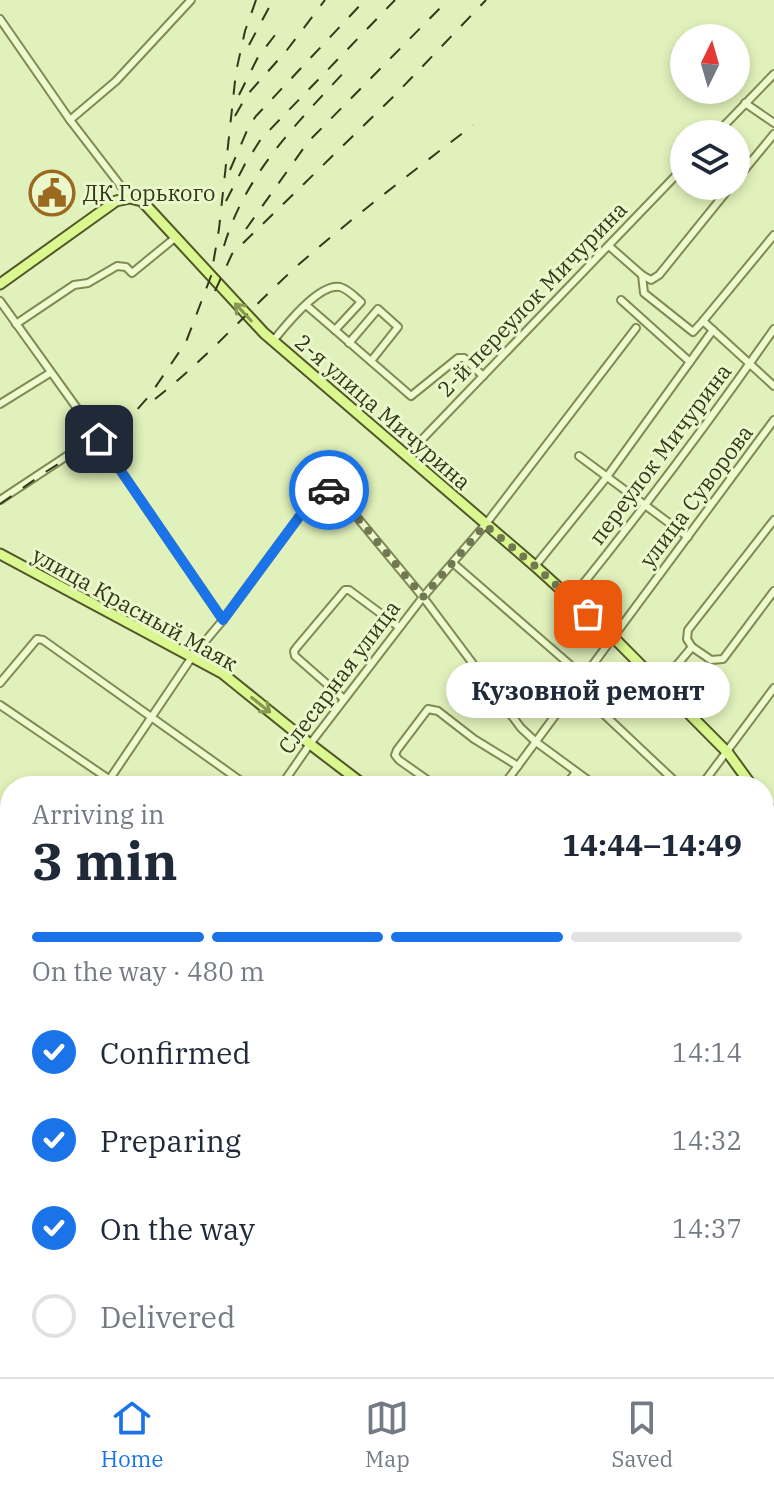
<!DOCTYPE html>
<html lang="en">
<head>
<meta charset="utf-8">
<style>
  :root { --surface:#fff; --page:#f6f6f7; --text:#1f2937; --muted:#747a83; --line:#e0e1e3; --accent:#1a73e8 }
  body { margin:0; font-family:"IBM Plex Serif",serif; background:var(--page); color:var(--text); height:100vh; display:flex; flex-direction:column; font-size:30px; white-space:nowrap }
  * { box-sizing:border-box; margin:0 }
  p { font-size:26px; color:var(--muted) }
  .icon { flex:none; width:44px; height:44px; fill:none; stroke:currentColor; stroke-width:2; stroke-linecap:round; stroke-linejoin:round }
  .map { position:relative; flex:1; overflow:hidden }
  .sheet { position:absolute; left:0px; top:776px; width:774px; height:602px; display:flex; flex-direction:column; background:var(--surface); border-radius:32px 32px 0 0; box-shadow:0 4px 12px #0003 }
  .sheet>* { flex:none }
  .needle { width:52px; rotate:5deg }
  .fabs { position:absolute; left:670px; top:24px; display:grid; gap:16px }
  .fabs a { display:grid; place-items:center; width:80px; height:80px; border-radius:50%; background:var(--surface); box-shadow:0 4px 12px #0003; font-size:40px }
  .pin { position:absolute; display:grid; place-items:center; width:68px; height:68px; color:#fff; margin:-34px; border-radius:16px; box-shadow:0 4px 12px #0006 }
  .courier { position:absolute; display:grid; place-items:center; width:80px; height:80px; margin:-40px; border:6px solid #1a73e8; border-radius:50%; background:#fff; color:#222; box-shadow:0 2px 10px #0007 }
  .bubble { position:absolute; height:56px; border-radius:28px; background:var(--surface); box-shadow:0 4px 12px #0003; font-size:26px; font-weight:700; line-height:56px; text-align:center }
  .overview em { font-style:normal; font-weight:700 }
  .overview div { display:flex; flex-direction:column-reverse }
  .overview { display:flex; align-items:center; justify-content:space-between; height:136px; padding:0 32px }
  h1 { font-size:52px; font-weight:700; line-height:60px }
  .bar { display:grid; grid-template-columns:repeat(4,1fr); gap:12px 8px; align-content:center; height:96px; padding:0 32px }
  .bar i { height:10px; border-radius:6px; background:var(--line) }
  .bar .current { background:var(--accent) }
  .bar p { grid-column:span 4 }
  ol { padding:0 32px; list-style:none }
  li { display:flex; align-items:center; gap:24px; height:88px }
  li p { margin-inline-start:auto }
  li .icon { padding:8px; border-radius:50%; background:var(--accent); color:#fff; stroke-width:4 }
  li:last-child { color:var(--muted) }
  li i { width:44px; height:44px; border:4px solid var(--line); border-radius:50% }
  .menu { display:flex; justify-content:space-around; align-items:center; height:112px; border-top:2px solid var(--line); background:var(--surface); font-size:22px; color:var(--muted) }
  .menu a { display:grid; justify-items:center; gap:4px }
  .menu .current { color:var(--accent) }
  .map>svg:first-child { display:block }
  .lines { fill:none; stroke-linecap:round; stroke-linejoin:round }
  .street-casing { stroke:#828954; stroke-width:10 }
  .secondary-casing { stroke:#656a37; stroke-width:12 }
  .primary-casing { stroke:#535629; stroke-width:13 }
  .street { stroke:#eefbce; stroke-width:6 }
  .secondary { stroke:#eefbce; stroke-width:8 }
  .primary { stroke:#daf88f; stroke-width:9 }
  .rail { stroke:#34371a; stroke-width:2; stroke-dasharray:14 14; stroke-linecap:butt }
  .oneway { stroke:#879854 }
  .done { stroke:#717852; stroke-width:8; stroke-dasharray:0 14.4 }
  .route { stroke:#1a73e8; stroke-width:10 }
  .labels { text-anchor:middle; stroke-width:6; stroke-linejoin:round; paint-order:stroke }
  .poi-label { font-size:22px; fill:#34371a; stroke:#eaf8cb; text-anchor:start }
  .street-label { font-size:22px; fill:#34371a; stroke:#eaf8cb }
</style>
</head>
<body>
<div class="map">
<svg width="774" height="1377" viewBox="0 0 774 1377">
  <rect width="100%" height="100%" fill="#e1f1bb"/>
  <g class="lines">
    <g class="street-casing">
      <g id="street">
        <path d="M0 19 70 120 130 198"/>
        <path d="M745 103 774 123"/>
        <path d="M70 120 116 81 191 0"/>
        <path d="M716 134 774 74"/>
        <path d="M736 180 774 134"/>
        <path d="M609 246 642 275 644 293 693 332 703 321 774 386"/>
        <path d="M642 275 651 280 659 275 731 186"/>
        <path d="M621 300 690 362"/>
        <path d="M0 301 97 436 0 500"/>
        <path d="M306 305 335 330"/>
        <path d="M703 321 774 235"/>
        <path d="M16 324 74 285 88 283 117 266 126 267 132 273 176 237"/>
        <path d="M273 341C285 326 319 283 340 287 348 289 355 297 361 302L335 330 411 396 458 358H464L483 376"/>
        <path d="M349 343 378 309 398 327 371 361"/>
        <path d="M0 404 50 373"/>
        <path d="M99 439 223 620"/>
        <path d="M406 456 684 167"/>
        <path d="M579 456 688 537"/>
        <path d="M453 563 584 677"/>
        <path d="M535 566 606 478 713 330"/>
        <path d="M571 599C642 511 709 422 774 329"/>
        <path d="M692 647 711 660 723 659 774 591"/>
        <path d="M0 683 37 639 43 640 248 786"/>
        <path d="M661 684 692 647 687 639 688 630 774 520"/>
        <path d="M576 688 680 786"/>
        <path d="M344 699 295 656 294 651 297 647 345 590H349L399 627"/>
        <path d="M0 705 119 786"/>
        <path d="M105 786 192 657 223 620 299 517 320 493 329 490 337 493 423 597 521 728 536 742 596 786"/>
        <path d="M281 786 310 744 423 597 485 525 636 328"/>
        <path d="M436 786 399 760 395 755 397 750 428 709 438 711 474 739 518 766"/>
        <path d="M503 786 774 420"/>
        <path d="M565 786 576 772"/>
        <path d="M701 786 774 688"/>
        <path d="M0 870 10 877"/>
        <path d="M764 909 774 917"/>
        <path d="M0 934 10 918"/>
        <path d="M764 958 774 944"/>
        <path d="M764 983 774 990"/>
        <path d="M764 1180 774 1188"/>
        <path d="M764 1206 774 1192"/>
        <path d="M764 1264 774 1272"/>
        <path d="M0 1364 20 1377"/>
        <path d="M179 1368 192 1377"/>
        <path d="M667 1368 680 1377"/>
        <path d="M132 1377 139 1368"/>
        <path d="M624 1377 633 1368"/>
      </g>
    </g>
    <g class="secondary-casing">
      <path id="secondary" d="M0 991 10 999"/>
    </g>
    <g class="primary-casing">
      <g id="primary">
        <path d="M0 284 116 201 130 198 142 201 264 333 535 566 613 637 728 753 752 786"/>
        <path d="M0 554 222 673 310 744 365 786"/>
        <path d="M764 802 774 814"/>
        <path d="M764 1088 774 1096"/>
      </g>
    </g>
    <use href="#street" class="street"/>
    <use href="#secondary" class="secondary"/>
    <use href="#primary" class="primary"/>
    <g class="rail">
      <path d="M249 45 273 0"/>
      <path d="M239 95 258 57 282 26"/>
      <path d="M235 116 247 95 287 50 325 0"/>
      <path d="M230 170 249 126 256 116 365 0"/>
      <path d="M226 201 245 164 261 139 395 0"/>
      <path d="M246 229 308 142 448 0"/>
      <path d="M224 246C245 174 298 122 347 69"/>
      <path d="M215 291 232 254 397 93 486 0"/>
      <path d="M155 399C206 359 249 310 297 266 354 216 414 171 473 125"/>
      <path d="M0 504 47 471 126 422 150 395 186 342 211 276 219 229 236 72 245 31 256 0"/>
      <path d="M0 1113 10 1119"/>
      <path d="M0 1203 10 1212"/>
      <path d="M0 1225 10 1233"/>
      <path d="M206 1368 219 1377"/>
      <path d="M495 1368 503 1377"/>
      <path d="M519 1368 526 1377"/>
      <path d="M556 1368 563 1377"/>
    </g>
  </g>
  <defs><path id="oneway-shaft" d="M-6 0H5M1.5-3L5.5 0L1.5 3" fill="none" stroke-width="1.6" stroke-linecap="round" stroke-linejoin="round" transform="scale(2)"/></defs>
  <g class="oneway">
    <use href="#oneway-shaft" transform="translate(243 312) rotate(-133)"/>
    <use href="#oneway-shaft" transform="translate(261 705) rotate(39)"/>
  </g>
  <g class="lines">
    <path class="done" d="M329 490 337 493 423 597 485 525 535 566 588 614"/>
    <path class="route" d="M99 439 223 620 299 517 320 493 329 490"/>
  </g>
  <defs>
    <g id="civic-ring" transform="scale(2.3)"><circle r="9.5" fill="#eaf8cb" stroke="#9c6920" stroke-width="1.5"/><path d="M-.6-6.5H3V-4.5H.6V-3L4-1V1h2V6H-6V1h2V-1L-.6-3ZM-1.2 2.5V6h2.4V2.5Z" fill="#9c6920"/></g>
  </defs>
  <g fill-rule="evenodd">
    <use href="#civic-ring" x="52" y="193"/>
  </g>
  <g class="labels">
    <g class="poi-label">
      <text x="83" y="201">ДК Горького</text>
    </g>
    <g class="street-label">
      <text transform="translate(532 299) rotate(-46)" y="8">2-й переулок Мичурина</text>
      <text transform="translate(383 412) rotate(41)" y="8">2-я улица Мичурина</text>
      <text transform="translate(660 454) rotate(-53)" y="8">переулок Мичурина</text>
      <text transform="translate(696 496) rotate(-53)" y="8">улица Суворова</text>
      <text transform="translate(135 609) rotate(29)" y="8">улица Красный Маяк</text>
      <text transform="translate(339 677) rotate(-53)" y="8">Слесарная улица</text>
    </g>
  </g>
</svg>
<div class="fabs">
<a><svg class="needle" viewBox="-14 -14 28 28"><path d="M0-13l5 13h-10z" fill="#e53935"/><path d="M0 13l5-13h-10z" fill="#747a83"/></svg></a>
<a><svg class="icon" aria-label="layers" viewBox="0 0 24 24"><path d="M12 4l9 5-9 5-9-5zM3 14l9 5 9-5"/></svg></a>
</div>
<div class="pin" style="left:588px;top:614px;background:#ea580c"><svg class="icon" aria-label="bag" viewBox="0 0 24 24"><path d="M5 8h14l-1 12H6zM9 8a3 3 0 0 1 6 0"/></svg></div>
<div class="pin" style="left:99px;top:439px;background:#1f2937"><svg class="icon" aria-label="home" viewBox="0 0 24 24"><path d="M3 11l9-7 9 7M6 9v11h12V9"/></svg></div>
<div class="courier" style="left:329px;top:490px"><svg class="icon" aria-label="car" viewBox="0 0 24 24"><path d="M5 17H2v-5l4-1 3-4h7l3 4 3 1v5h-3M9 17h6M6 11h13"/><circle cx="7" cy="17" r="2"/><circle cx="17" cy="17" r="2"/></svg></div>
<div class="bubble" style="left:446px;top:662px;width:284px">Кузовной ремонт</div>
<section class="sheet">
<div class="overview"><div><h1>3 min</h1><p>Arriving in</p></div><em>14:44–14:49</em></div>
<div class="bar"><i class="current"></i><i class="current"></i><i class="current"></i><i></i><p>On the way · 480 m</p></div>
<ol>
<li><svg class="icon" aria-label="check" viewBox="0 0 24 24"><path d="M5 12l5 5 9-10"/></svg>Confirmed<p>14:14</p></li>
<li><svg class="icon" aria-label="check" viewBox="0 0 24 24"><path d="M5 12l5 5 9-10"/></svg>Preparing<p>14:32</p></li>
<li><svg class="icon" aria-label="check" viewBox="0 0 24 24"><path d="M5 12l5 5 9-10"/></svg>On the way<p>14:37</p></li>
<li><i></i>Delivered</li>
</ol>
</section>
</div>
<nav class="menu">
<a class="current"><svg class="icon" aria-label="home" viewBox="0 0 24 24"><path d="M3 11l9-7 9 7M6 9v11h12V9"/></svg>Home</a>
<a><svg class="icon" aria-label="map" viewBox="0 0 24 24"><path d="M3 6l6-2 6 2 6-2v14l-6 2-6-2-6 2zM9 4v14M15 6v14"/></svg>Map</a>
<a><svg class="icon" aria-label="saved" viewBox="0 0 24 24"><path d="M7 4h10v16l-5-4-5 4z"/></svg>Saved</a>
</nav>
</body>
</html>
